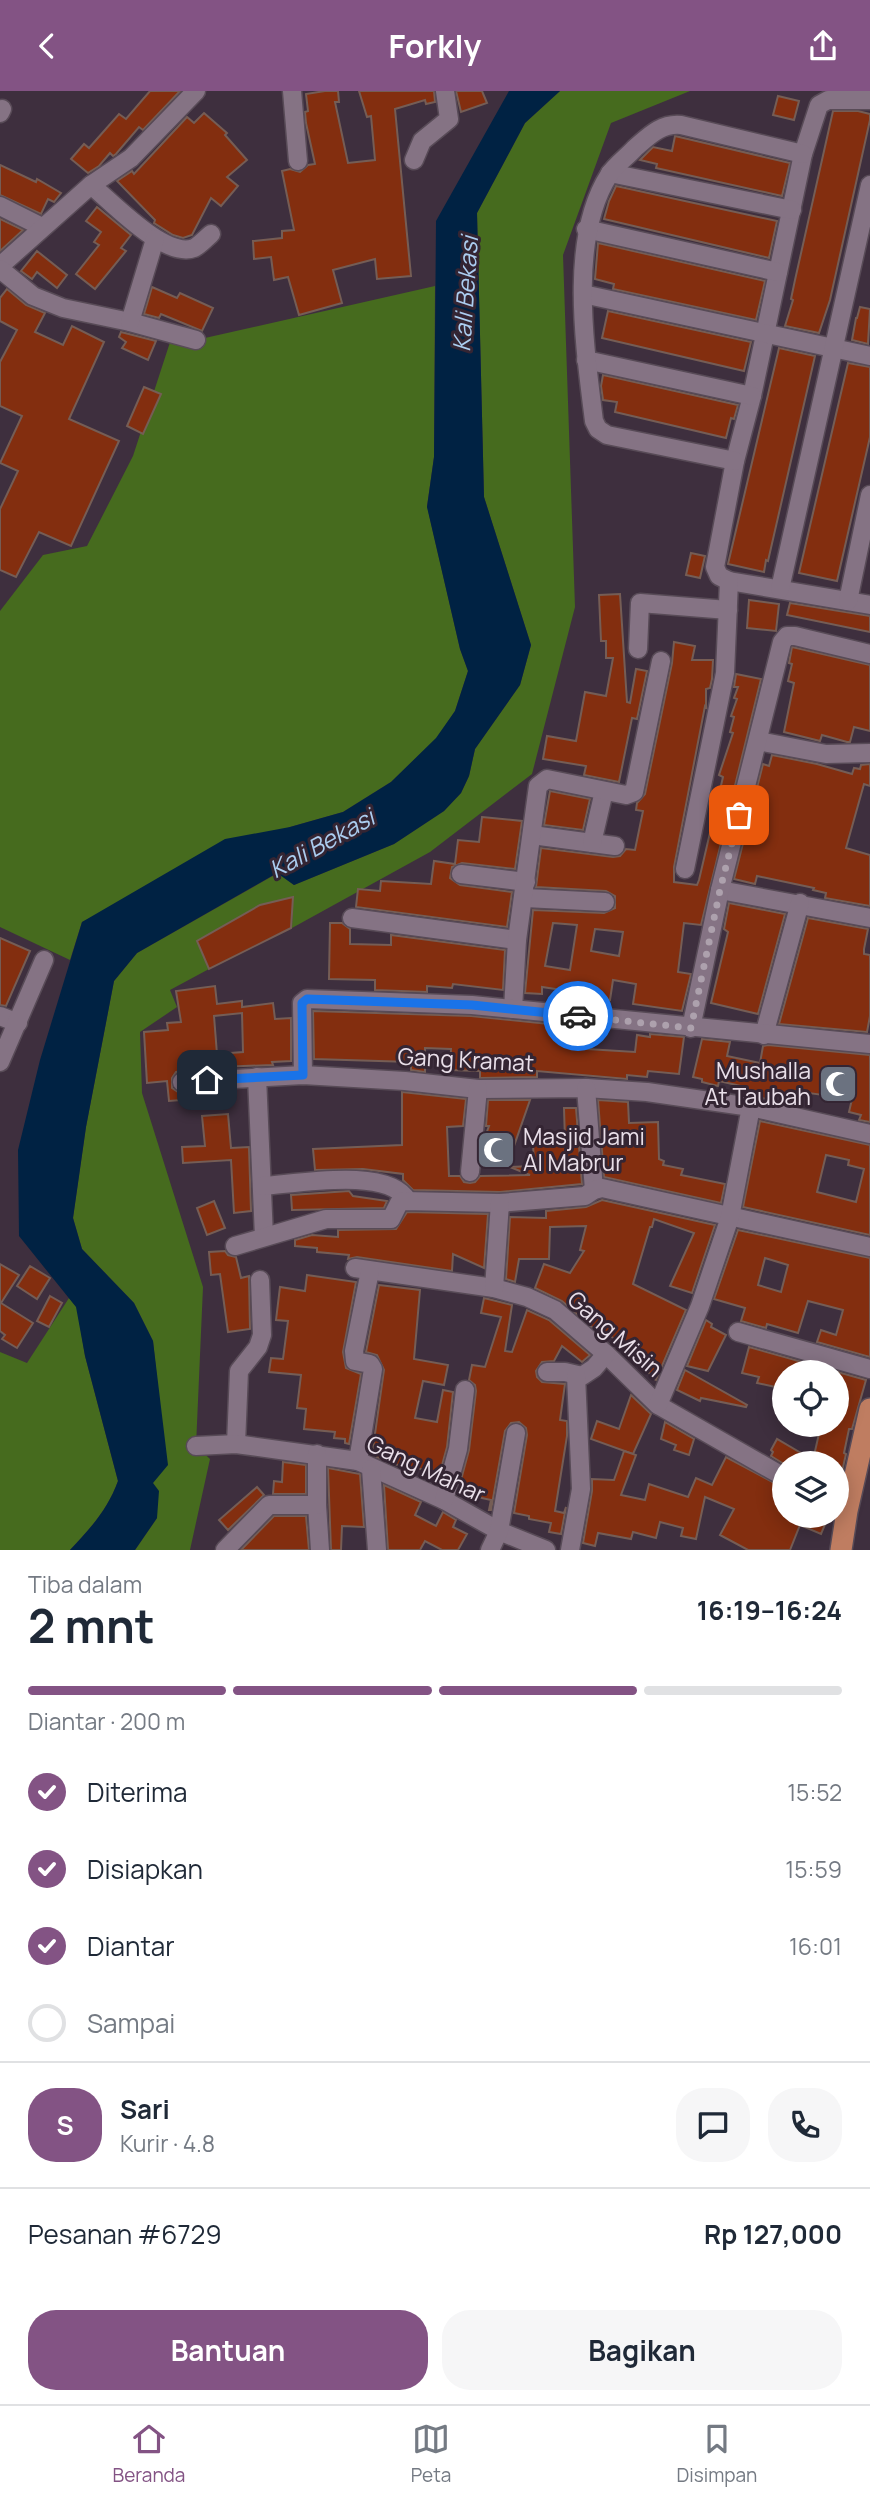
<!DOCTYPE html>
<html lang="id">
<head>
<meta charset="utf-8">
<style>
  :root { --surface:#fff; --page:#f6f6f7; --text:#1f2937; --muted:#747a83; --line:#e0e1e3; --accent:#835384 }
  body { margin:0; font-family:Manrope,sans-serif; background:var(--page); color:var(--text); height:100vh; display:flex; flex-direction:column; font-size:26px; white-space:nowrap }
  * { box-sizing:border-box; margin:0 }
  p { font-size:23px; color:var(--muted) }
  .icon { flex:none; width:38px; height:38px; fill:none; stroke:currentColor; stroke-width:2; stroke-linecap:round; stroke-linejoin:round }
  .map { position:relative; height:1459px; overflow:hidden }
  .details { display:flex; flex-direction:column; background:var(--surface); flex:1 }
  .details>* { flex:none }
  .tools { position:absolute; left:772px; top:1269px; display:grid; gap:14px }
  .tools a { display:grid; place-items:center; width:77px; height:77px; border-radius:50%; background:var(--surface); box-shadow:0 4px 18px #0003; font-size:35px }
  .pin { position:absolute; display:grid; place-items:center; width:60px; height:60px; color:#fff; margin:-30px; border-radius:14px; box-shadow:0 4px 10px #0006 }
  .courier { position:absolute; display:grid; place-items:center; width:70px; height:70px; margin:-35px; border:5px solid #1a73e8; border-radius:50%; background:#fff; color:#222; box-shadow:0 2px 9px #0007 }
  .head em { font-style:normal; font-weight:700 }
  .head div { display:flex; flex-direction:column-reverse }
  .head { display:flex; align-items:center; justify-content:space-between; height:119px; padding:0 28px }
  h1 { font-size:46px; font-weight:700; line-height:52px }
  .bar { display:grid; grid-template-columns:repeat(4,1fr); gap:10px 7px; align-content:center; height:84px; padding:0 28px }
  .bar i { height:9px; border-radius:5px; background:var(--line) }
  .bar .active { background:var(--accent) }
  .bar p { grid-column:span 4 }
  .line { display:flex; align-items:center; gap:18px; padding:0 28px; border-top:2px solid var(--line) }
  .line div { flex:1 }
  .round { display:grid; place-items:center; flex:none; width:74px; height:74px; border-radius:28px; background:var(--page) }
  ol { padding:0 28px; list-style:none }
  li { display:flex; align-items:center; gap:21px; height:77px }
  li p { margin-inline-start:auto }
  li .icon { padding:7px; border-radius:50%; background:var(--accent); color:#fff; stroke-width:4 }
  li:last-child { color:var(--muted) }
  li i { width:38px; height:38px; border:4px solid var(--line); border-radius:50% }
  .cta { display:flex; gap:14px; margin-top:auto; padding:14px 28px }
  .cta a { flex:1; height:80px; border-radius:28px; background:var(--accent); color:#fff; font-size:28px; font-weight:700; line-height:80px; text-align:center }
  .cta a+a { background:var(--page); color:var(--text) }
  header { display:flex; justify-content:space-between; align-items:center; height:91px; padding:0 28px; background:var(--accent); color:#fff; font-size:32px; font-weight:700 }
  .tab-bar { display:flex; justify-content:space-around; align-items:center; height:98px; border-top:2px solid var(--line); background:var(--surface); font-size:19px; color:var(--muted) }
  .tab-bar a { display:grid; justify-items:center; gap:4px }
  .tab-bar .active { color:var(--accent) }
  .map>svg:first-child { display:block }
  .green { fill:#466b1e }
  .water { fill:#002243 }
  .building { fill:#832e0f; stroke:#755d55; stroke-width:2; fill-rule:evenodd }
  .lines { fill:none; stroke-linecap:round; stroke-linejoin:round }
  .minor-casing { stroke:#584b57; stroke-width:21 }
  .major-casing { stroke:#584b57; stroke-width:24 }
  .minor { stroke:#857384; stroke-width:18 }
  .major { stroke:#bf7d61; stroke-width:21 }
  .done { stroke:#ada1ad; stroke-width:7; stroke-dasharray:0 12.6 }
  .route { stroke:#1a73e8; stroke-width:9 }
  .labels { text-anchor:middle; stroke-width:6; stroke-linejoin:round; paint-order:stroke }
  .street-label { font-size:23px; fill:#e9dfe9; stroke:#342533 }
  .poi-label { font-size:23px; fill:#e9dfe9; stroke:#342533; text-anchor:end }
  .water-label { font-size:24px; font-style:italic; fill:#abcdf0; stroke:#342533 }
</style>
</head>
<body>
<header><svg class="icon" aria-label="back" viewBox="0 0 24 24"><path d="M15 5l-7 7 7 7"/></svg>Forkly<svg class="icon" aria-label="share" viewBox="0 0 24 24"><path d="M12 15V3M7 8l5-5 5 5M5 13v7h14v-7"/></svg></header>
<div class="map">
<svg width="870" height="1459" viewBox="0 0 870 1459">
  <rect width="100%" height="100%" fill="#3e2f3e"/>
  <g class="green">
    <path d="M560 0H690L611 32 563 164 575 516 532 683 430 761 292 837 293 806 260 814 197 850 209 878 170 899 177 916 140 941 142 1002 203 1196 196 1355 210 1368 190 1459H135L157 1427 153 1392 159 1307 153 1250 134 1212 82 1158 73 1127 86 1036 114 890 137 862 278 782 294 794 394 753 444 720 461 702 469 685 475 658 520 594 531 554 484 406 477 122 525 32Z"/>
    <path d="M435 195 434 366 427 415 460 558 468 580 455 620 437 647 391 691 343 721 290 736 82 831 70 869 0 836V520L43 464 87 455 133 365 173 242 196 249Z"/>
    <path d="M69 1207 77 1216 85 1265 118 1390C108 1418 90 1438 70 1459H0V1261L27 1272Z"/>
  </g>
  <path class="water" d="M509 0H560L525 32 477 122 484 406 531 554 520 594 475 658 469 685 461 702 444 720 394 753 294 794 277 782 137 862 114 890 86 1036 73 1127 82 1158 134 1212 153 1250 168 1374 153 1392 159 1400 157 1427 135 1459H70C90 1438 108 1418 118 1390L85 1265 76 1216 19 1145 18 1059 40 969 82 831 225 748 290 736 343 721 391 691 436 647 455 620 468 580 460 558 427 416 434 366 436 130Z"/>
  <g class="building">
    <path d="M150 0H180L143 39 139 36 116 63 113 65 110 62 99 75 88 82 71 68 84 53 89 57 119 23 126 28Z"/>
    <path d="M325 0H338L339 11H335L348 72 375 69 371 25 367 26 359 0H434L435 11 426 13 425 9 395 18 411 185 377 188 375 168 333 179 342 212 299 224 288 186 274 189 271 166 254 168 253 150 282 147V140L294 139 282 80 290 78 300 81 308 74 315 73 306 32 305 21 308 20 306 3Z"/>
    <path d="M456 0H482L487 12 461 21Z"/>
    <path d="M778 5 799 10 794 29 773 24Z"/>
    <path d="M833 20H858L870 23V29L830 209 819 242 785 235 793 209 791 208 795 189Z"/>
    <path d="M204 22 227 42 225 44 247 69 227 86 238 95 221 115 211 107 192 144 183 147 173 144 154 132 155 129 117 90 132 80 134 83 187 26 194 32Z"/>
    <path d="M675 45 790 72 782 105 656 77 657 73 640 69 653 56 672 60Z"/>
    <path d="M0 74 36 91 37 88 61 102 54 111 48 108 41 123 0 104Z"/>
    <path d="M616 95 777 130 769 167 604 128 609 110Z"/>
    <path d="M97 116 131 144 121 157 126 160 95 198 76 183 99 154 94 151 101 141 86 130Z"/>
    <path d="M0 128 23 139 0 160Z"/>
    <path d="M598 152 765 190 756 229 613 198 614 193 595 188Z"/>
    <path d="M37 160 67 184 57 197 37 181 32 188 21 180Z"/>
    <path d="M152 196 177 207 180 202 213 217 202 240 161 223 159 227 144 223Z"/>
    <path d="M7 198 26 214 45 222 35 241 63 254 72 235 104 251 69 328 119 350 71 455 39 441 16 486 0 479V418L18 380 0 372 22 325 0 315V271L17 239 0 230V207Z"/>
    <path d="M860 216 870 218 868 253 852 249 856 227H857Z"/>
    <path d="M608 220 751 251 744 280 602 247Z"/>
    <path d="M121 241 156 250 148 269 122 257 126 251 119 246Z"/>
    <path d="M779 257 815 265 768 470 766 469 764 481 728 473Z"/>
    <path d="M848 272 870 276V346L837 490 799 482Z"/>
    <path d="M603 284 738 314 734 328 731 327 726 347 615 321 617 311 603 309 601 295Z"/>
    <path d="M144 296 161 303 143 343 127 335Z"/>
    <path d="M691 462 705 465 700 487 686 484Z"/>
    <path d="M620 503 627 611 630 612 636 578 647 580 637 628 632 627 619 691 584 684 586 675 543 668 547 645 576 650 585 601 606 605 613 567H606V550H601L599 504Z"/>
    <path d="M749 509 779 513 776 540 747 537Z"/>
    <path d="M790 512 870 525V541L787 524Z"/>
    <path d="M674 551 695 555 692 569H713L712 588 710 597 706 598V616L705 615 674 776V791L697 794 699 789 723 686 719 684 733 642 730 641 734 626 731 625 737 608 734 607 738 596H734L736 583 761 588 701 834 684 832 678 881 691 883 682 920 633 913 636 893 613 889 610 909 589 906V903L542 896V903L525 902 533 819 604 822 615 817V805L606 800 536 796 541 757 613 766 620 765 626 758 635 759 643 720 636 719 637 712 645 703 672 572ZM553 832 577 834 570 879 545 875ZM595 838 623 841 619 865 591 860Z"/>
    <path d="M792 556 870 574V640L854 636 850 651H847L822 644 820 650 784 641 794 592 788 590 792 573 789 572Z"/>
    <path d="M772 664 817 673 852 683 854 677 860 678 861 674 870 673V695L864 693 846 757 870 764V815L825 807 826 802 813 799 814 797 757 785 755 793 734 788 763 673 769 675Z"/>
    <path d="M550 700 590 708 583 739 544 734Z"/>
    <path d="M482 726 522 730 515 778 462 772 452 776 450 787 460 794 512 801 507 836 356 816 358 798 380 800 381 790 431 793 434 770 455 773 458 749 479 751Z"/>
    <path d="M293 806 291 837 209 878 197 850 260 814Z"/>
    <path d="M729 812 785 823 758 923 711 912 728 841 724 838Z"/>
    <path d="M808 827 868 838 864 858V863L870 864V925L867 941 779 933Z"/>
    <path d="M330 832H342L350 838V853L391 854V844L505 859 503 899 453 893 452 897 427 895V901L375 899V889L329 888Z"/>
    <path d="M0 847 30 860 6 915 0 914Z"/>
    <path d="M215 895 217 913 242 910V916L273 912 275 928 291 927V970L272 971 273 974 217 976 176 981 172 987V997L178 1001 193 1002V1008L169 1010 167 990 147 992 144 941 168 939 167 932 181 931 176 900ZM242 922 243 961 217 963 214 925Z"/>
    <path d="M313 920 471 925 588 937 587 958 635 961 637 944 650 946V943L684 946 679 983 648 980 647 986 627 984V988L537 980V986L480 987V980L450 979 451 958 425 957V981L411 979V971L314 968Z"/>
    <path d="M702 948 730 951 727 965 760 972 763 955 768 954 870 964V1031L859 1029 861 1024 849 1021 852 1008 795 1000 794 1004 774 1000 773 1009 757 1006 758 1002 741 999V995L719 990 718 995 702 991V988L693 986Z"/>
    <path d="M402 1001 466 1008 463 1035 447 1036 449 1085H460L464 1091 470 1092 475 1091 480 1085 530 1084 510 1076 534 1075 533 1051 565 1050 564 1017H576L582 1093 500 1101 413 1099 403 1089V1083L363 1078 315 1079 313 1058 402 1054Z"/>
    <path d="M488 1009H530L507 1075 483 1067 485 1046 489 1035H486Z"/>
    <path d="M598 1009 628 1011 629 1032 658 1031 659 1068 664 1070 663 1074 683 1078 681 1084 725 1093 721 1112 604 1086Z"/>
    <path d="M228 1023 231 1057 249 1056 251 1120 234 1122 231 1069 183 1072 182 1056 205 1055 202 1025Z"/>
    <path d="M760 1030 870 1054V1144L743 1116ZM826 1064 849 1069 848 1074 864 1078 856 1111 817 1101Z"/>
    <path d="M349 1100 353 1105 387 1110 384 1117 292 1119 291 1104Z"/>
    <path d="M602 1109 715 1134 692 1202 670 1195 694 1142 654 1128 652 1136H650L633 1193 686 1219 656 1289 654 1288 655 1285 641 1278 645 1270 630 1264 633 1259 610 1245 607 1249 562 1210 535 1197 544 1173 570 1182 584 1160 580 1159 586 1135 550 1136 549 1168H519L515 1191 506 1188 510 1126 546 1127V1120L586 1116Z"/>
    <path d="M214 1110 225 1137 207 1144 197 1117Z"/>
    <path d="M407 1121 488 1123 484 1177 453 1163 452 1180 357 1166 348 1168 349 1164 317 1161V1157L295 1155V1149L312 1144 338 1146V1139L396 1138Z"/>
    <path d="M738 1139 870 1167V1266L817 1251 821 1239 836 1244 843 1219 808 1210 798 1242 767 1233 766 1237 741 1230 745 1217 714 1208ZM765 1167 788 1174 781 1201 758 1194Z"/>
    <path d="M225 1160 228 1164 236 1166 241 1187 249 1185 250 1238 228 1241 220 1183 211 1184 209 1161Z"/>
    <path d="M0 1173 19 1184 1 1212 33 1232 17 1257 2 1248 5 1244 0 1240Z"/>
    <path d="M30 1175 50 1187 37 1208 17 1195Z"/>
    <path d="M307 1184 356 1191 343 1261 346 1277 361 1283 349 1353 345 1352V1348L334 1347 335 1341 304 1338 306 1318 297 1317 301 1284 269 1281 271 1267 283 1268 288 1230 276 1229 280 1196 305 1200Z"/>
    <path d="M379 1194 420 1199 414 1268 448 1274 444 1294 423 1290 415 1327 437 1331 443 1299 453 1301 447 1356 439 1385 432 1384 433 1380 393 1373 372 1364 384 1279 377 1264 366 1261Z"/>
    <path d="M50 1205 62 1212 49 1236 37 1230Z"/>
    <path d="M484 1207 512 1214 505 1260 512 1261 527 1219 549 1229 590 1264 582 1271 562 1255 554 1270 542 1271 536 1280 537 1286 542 1291 565 1293 560 1329 567 1330V1345L555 1420 564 1422 566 1416 561 1443 549 1441 551 1432 529 1428V1425L514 1422 527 1344 526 1337 519 1331 511 1332 505 1340 491 1419H489L491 1409 468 1404V1402L458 1400 469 1359 476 1300 475 1294 469 1289 472 1274 485 1276 501 1226 481 1222Z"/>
    <path d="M706 1229 712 1233 711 1236 726 1244 708 1280 687 1275Z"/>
    <path d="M749 1256 866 1289 852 1338H849L844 1362 846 1363 836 1407V1372L784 1373 771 1365 773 1361 771 1359 777 1348 813 1369 821 1334H836V1281H784L780 1297 757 1292 759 1286 742 1282Z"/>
    <path d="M685 1279 747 1314 746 1316 701 1307 700 1310 677 1299Z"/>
    <path d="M631 1304 651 1323 633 1363 591 1348 597 1330 619 1338Z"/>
    <path d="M665 1331 694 1348 689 1364 674 1359 676 1354 661 1348Z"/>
    <path d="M624 1360 636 1364 621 1404 645 1409 649 1393 688 1406 696 1387 712 1394 726 1366 784 1397V1424H829L821 1443 800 1434 790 1459H748L720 1444 734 1418 705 1406 696 1448 681 1445 683 1437 660 1431 656 1447 633 1441 631 1448 598 1442 595 1455 583 1452 592 1400V1388L614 1389Z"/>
    <path d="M283 1371 306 1374V1403H273L274 1390 282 1391Z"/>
    <path d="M328 1377 360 1383 364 1436 342 1435 341 1459H331Z"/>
    <path d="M384 1394 421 1411 415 1424 436 1435 443 1421 456 1429 453 1436 467 1443 458 1459H442L425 1450 420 1459H388Z"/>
    <path d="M257 1396 264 1404 228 1439 219 1429Z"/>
    <path d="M274 1425H306L309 1459H241Z"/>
  </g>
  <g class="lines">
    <g class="minor-casing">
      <g id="minor">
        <path d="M292 0 298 70"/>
        <path d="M870 9H828L819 14 803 63 752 305 735 370 715 476 719 485 729 490 870 514"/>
        <path d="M0 22 2 18"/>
        <path d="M414 69 422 50 449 28 445 0"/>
        <path d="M610 82 792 119"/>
        <path d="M91 94C113 112 165 168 194 157 200 154 206 147 211 143"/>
        <path d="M0 115 42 136"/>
        <path d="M586 138 778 181"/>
        <path d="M0 175 91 94 131 67 196 0"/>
        <path d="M0 178 33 205 63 217 130 231 196 249"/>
        <path d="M583 203 870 265"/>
        <path d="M130 231 155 148"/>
        <path d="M586 269 752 305"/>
        <path d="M735 370 607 344 598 338 594 330C585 257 568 148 609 84 615 74 627 66 635 57 649 45 661 32 681 34L803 63"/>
        <path d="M780 498 870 94"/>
        <path d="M848 510 870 404"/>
        <path d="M638 558 640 512 728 519"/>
        <path d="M758 650 826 663 870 662"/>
        <path d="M532 744 615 755"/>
        <path d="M592 752 604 700"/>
        <path d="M685 778 725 582 729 490"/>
        <path d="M461 783 526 791"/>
        <path d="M720 799 870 827"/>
        <path d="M525 807 605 811"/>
        <path d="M352 827 517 849"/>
        <path d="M513 918 517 849 538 695 547 688 626 704 634 701 661 570"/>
        <path d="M0 925 18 932"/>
        <path d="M691 937 720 799 782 551 787 545H795L870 563"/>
        <path d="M764 944 800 812"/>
        <path d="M0 971 44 869"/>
        <path d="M303 984 302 912 307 908 472 914 870 953"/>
        <path d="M257 986 264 1146"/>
        <path d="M182 991 303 984 405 990 478 998 586 997 647 1001 751 1016 870 1043"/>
        <path d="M586 997 594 1099"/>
        <path d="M470 1081 478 998"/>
        <path d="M262 1095C296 1093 389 1075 408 1110"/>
        <path d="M235 1155 326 1128H391L399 1112 403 1110 500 1112 585 1105 594 1099 602 1097 870 1156"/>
        <path d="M355 1177 494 1197 527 1206 555 1219 606 1263 658 1314 784 1386"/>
        <path d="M494 1197 500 1112"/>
        <path d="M738 1241 870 1278"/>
        <path d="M547 1281H565L582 1285 594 1277 606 1263"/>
        <path d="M658 1314 700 1215 730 1126 751 1016"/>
        <path d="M236 1353 239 1280 258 1256 262 1244 260 1189"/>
        <path d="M196 1355 236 1353 358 1370 444 1409 499 1440 546 1459"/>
        <path d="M358 1370 373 1278 370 1273 355 1270 354 1260 370 1180"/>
        <path d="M371 1378 377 1459"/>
        <path d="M444 1409 458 1358 465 1299"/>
        <path d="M317 1414 320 1459"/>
        <path d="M225 1459 269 1414H317V1363"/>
        <path d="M490 1459 499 1440 516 1342"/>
        <path d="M570 1459 581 1398 576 1284"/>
      </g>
    </g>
    <g class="major-casing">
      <path id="major" d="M841 1459 847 1420 870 1318"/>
    </g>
    <use href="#minor" class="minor"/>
    <use href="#major" class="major"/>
  </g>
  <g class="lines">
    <path class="done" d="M578 925 691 937 720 799 739 724"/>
    <path class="route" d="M207 989 303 984 302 912 307 908 472 914 578 925"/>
  </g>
  <defs>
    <g id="mosque-square" transform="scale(2.0125)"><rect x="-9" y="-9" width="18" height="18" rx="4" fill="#6b7280" stroke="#342533"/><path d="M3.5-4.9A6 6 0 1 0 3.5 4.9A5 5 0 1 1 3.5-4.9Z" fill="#fff"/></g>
  </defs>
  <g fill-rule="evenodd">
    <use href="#mosque-square" x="838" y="993"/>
    <use href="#mosque-square" x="496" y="1059"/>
  </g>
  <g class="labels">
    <g class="street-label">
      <text transform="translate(466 969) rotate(3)" y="8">Gang Kramat</text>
      <text transform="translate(615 1243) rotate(41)" y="8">Gang Misin</text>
      <text transform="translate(426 1378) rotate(25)" y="8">Gang Mahar</text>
    </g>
    <g class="poi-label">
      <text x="811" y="988">Mushalla<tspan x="811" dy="26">At Taubah</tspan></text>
      <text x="523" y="1054" text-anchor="start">Masjid Jami<tspan x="523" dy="26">Al Mabrur</tspan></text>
    </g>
    <g class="water-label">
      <text transform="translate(466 203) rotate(-86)" y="8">Kali Bekasi</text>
      <text transform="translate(322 753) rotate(-29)" y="8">Kali Bekasi</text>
    </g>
  </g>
</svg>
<div class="tools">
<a><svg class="icon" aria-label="locate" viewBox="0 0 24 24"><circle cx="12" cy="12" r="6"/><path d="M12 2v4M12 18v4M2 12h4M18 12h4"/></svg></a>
<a><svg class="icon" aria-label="layers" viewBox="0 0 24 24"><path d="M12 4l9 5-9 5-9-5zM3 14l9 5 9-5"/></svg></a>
</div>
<div class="pin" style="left:739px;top:724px;background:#ea580c"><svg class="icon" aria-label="bag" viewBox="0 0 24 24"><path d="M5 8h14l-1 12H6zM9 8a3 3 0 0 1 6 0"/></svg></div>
<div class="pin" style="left:207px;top:989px;background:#1f2937"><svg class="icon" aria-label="home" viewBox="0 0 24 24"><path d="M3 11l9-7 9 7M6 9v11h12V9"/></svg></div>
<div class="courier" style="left:578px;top:925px"><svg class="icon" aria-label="car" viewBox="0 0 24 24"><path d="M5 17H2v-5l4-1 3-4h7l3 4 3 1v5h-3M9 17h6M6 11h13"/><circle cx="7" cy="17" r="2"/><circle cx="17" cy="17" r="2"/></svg></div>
</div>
<section class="details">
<div class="head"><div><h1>2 mnt</h1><p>Tiba dalam</p></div><em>16:19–16:24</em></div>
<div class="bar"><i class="active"></i><i class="active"></i><i class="active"></i><i></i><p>Diantar · 200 m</p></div>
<ol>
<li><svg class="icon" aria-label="check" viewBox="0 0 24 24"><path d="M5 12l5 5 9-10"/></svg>Diterima<p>15:52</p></li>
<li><svg class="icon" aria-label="check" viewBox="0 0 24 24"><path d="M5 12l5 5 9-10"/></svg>Disiapkan<p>15:59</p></li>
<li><svg class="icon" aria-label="check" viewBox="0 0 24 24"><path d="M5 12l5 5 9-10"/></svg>Diantar<p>16:01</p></li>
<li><i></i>Sampai</li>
</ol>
<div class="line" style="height:126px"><b class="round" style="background:var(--accent);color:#fff">S</b><div><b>Sari</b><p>Kurir · 4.8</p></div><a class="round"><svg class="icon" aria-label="chat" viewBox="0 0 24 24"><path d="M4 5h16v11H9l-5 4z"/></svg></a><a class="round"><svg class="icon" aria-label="phone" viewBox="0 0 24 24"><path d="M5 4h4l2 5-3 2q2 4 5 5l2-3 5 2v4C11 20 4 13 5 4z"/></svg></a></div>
<div class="line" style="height:91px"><div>Pesanan #6729</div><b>Rp 127,000</b></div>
<div class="cta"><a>Bantuan</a><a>Bagikan</a></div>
</section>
<nav class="tab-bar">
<a class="active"><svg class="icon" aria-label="home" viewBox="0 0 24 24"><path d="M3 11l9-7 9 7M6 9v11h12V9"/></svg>Beranda</a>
<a><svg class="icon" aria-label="map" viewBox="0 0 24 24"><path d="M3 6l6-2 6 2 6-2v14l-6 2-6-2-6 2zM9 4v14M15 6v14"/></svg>Peta</a>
<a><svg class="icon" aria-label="saved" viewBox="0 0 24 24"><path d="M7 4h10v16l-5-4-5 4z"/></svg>Disimpan</a>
</nav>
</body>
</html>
